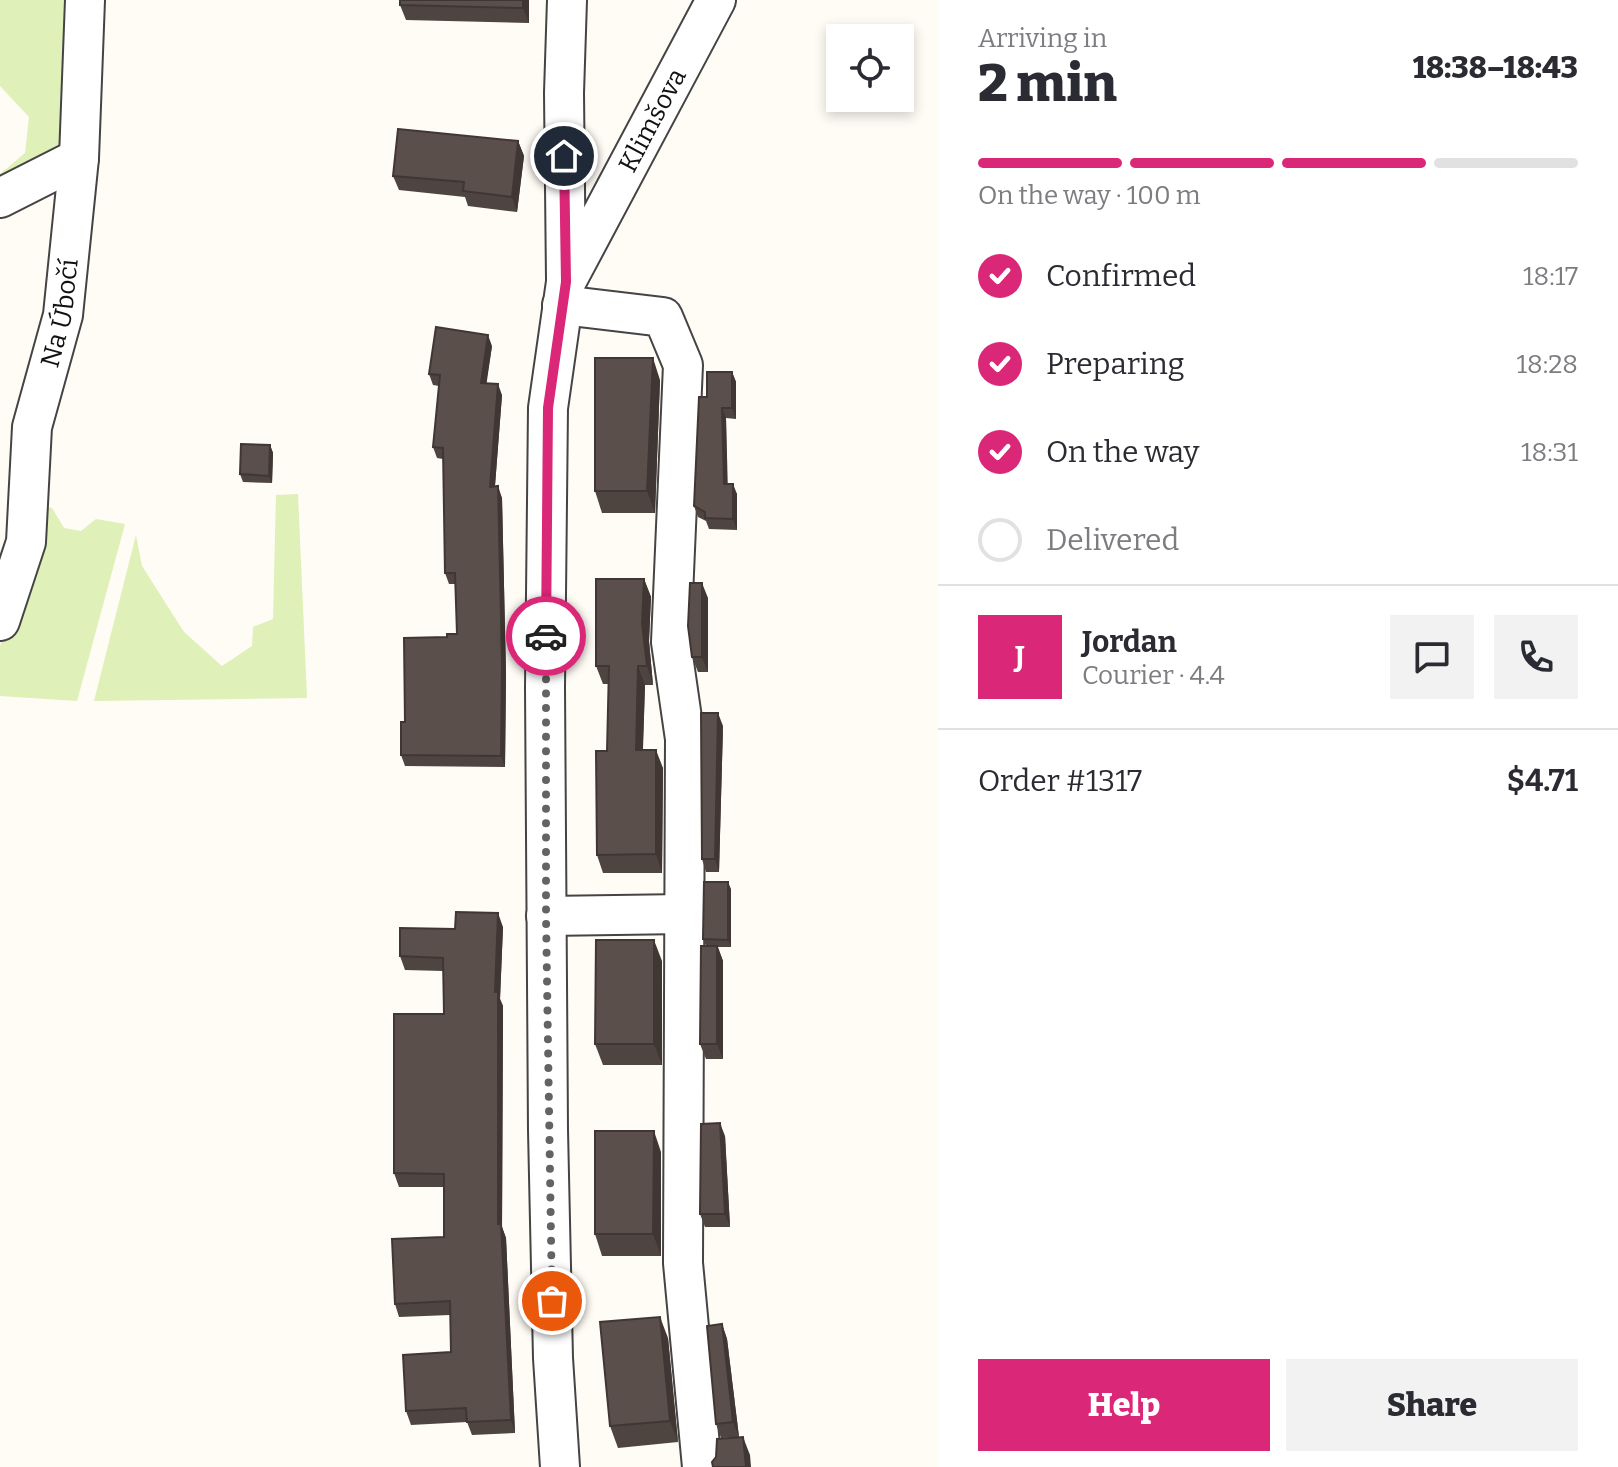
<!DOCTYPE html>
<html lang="en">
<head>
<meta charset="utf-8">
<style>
  :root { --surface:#fff; --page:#f2f2f3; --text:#2b2b33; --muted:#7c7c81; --line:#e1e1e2; --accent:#db2777 }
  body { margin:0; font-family:Bitter,serif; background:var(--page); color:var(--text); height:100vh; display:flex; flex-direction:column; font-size:30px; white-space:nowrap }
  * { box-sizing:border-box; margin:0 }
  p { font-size:26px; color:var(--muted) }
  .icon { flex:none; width:44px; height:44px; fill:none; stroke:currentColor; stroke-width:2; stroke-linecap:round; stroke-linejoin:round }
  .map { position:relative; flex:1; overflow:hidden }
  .details { display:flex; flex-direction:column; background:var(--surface); width:680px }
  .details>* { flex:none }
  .controls { position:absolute; left:826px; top:24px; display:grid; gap:16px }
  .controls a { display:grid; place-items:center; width:88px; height:88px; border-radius:0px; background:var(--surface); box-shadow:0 4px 12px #0003; font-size:40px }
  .pin { position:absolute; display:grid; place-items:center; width:68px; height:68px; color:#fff; margin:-34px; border:4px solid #fff; border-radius:50%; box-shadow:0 2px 8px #0007 }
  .courier { position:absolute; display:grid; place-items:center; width:80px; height:80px; margin:-40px; border:6px solid #db2777; border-radius:50%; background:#fff; color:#222; box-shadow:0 2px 10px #0007 }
  .headline em { font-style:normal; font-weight:800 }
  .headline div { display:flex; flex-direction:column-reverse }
  .headline { display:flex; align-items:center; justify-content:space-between; height:136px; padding:0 40px }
  h1 { font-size:52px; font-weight:800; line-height:60px }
  .bar { display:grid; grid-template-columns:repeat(4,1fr); gap:12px 8px; align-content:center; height:96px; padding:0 40px }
  .bar i { height:10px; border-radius:6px; background:var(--line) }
  .bar .active { background:var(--accent) }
  .bar p { grid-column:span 4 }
  .line { display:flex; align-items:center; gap:20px; padding:0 40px; border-top:2px solid var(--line) }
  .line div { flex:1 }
  .round { display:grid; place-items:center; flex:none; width:84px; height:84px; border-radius:0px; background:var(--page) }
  ol { padding:0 40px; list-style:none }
  li { display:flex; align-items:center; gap:24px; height:88px }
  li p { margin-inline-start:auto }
  li .icon { padding:8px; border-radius:50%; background:var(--accent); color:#fff; stroke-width:4 }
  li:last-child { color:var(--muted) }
  li i { width:44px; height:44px; border:4px solid var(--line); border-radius:50% }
  .action { display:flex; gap:16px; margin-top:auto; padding:16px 40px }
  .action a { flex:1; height:92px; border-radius:0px; background:var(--accent); color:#fff; font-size:32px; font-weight:800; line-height:92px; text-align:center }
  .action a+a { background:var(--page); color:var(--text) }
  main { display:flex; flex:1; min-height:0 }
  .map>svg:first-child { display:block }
  .green { fill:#dff0b8 }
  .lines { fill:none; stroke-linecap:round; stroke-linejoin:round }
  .minor-casing { stroke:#444; stroke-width:42 }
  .minor { stroke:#fff; stroke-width:38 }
  .wall { fill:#4e4440 }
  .shaded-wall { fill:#403734 }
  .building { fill:#5b4f4b; stroke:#403734; stroke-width:2 }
  .done { stroke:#646361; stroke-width:8; stroke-dasharray:0 14.4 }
  .route { stroke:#db2777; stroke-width:10 }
  .labels { text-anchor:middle; stroke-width:8; stroke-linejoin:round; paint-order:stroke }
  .street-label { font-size:26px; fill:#111; stroke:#fff }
</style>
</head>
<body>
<main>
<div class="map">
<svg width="938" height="1467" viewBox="0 0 938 1467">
  <rect width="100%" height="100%" fill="#fffbf5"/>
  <g class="green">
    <path d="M0 0H74C72 39 76 108 60 142 50 162 19 176 0 184V174L25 153 29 117 0 86Z"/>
    <path d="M298 494 307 698 94 701 136 535 142 566 184 632 222 666 252 646 253 627 273 619 276 495Z"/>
    <path d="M44 506 52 508 64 528 81 531 96 519 125 524 77 701 0 696V646L25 578Z"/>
  </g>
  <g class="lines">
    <g class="minor-casing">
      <g id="minor">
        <path d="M0 198 79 158"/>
        <path d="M566 280 564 93 567 0"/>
        <path d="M562 305 663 317 683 365 671 642 685 739 683 1263 702 1467"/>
        <path id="s1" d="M0 621 26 542 32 427 63 315 79 158 85 0"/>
        <path d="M546 916 685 914"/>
        <path id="s2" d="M560 1467 553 1358 548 1130 545 688 548 408 566 282 716 0"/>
      </g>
    </g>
    <use href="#minor" class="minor"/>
  </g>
  <g class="wall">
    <path d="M400 0H529V23L406 20 400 5Z"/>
    <path d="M518 141 524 156 517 212 468 206 465 197 399 190 393 176Z"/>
    <path d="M492 346 486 383 502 395 495 486 502 498 506 673 505 767 405 766 401 755 405 722 447 637 457 634 456 584H449L445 573 443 459 437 458 433 447 439 386 433 385 429 374Z"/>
    <path d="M732 372 736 382V419L726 418 727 484 737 494V530L709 529 706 521 698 517 694 506 707 397Z"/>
    <path d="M660 380 655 513H602L595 491Z"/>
    <path d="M270 445 273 453 272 483 243 482 240 474Z"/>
    <path d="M644 579 651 597 649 641 653 685H645L643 750 663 768 662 873H603L597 855 607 751 609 684H603L596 666Z"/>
    <path d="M708 598V672H698L692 657Z"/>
    <path d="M723 726 719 872H706L702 859Z"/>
    <path d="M731 889V947H718L723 961V1059H706L700 1044 706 946 703 939Z"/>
    <path d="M503 927 500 999 503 1006 502 1227 506 1238 515 1433 472 1435 467 1422 411 1425 406 1411 451 1352 450 1315 399 1317 395 1304 444 1237V1187H399L394 1173 444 1014 443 971 405 970 400 956 455 929Z"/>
    <path d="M662 961V1065H603L595 1044Z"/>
    <path d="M725 1136 730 1227H705L700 1214Z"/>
    <path d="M661 1152V1256H602L595 1234Z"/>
    <path d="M722 1324 727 1339 739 1437 721 1438 716 1424Z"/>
    <path d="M668 1338 678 1442 618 1448 610 1426Z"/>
  </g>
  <g class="shaded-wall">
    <path d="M523 0H529V23L523 8Z"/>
    <path d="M518 141 524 156 517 212 512 197Z"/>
    <path d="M488 335 492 346 485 394 481 383Z"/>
    <path d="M653 358 660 380 655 513 647 491Z"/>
    <path d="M732 372 736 382V419L732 408Z"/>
    <path d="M498 384 502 395 494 498 490 487Z"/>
    <path d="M722 408 726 418 728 494 724 484Z"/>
    <path d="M270 445 273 453 272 483 269 476Z"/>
    <path d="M733 484 737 494V530L733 519Z"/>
    <path d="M498 486 502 498 506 673 505 767 501 756Z"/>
    <path d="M644 579 651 597 649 641 653 685 647 666 642 623Z"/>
    <path d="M702 583 708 598V672L702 657Z"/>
    <path d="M638 666 645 685 642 769 636 750Z"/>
    <path d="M718 713 723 726 719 872 715 859Z"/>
    <path d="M656 750 663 768 662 873 656 854Z"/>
    <path d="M728 882 731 889V947L728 940Z"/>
    <path d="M498 913 503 927 500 999 503 1006 502 1227 506 1238 515 1433 511 1420 498 1224 495 992Z"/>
    <path d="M654 940 662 961V1065L654 1044Z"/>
    <path d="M717 946 723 961V1059L717 1044Z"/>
    <path d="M720 1123 725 1136 730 1227 725 1214Z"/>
    <path d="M654 1131 661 1152V1256L653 1234Z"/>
    <path d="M660 1317 668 1338 678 1442 670 1421Z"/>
    <path d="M722 1324 727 1339 739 1437 733 1422Z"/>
    <path d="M743 1437 750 1455 751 1467H746Z"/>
  </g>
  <g class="building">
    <path d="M400 0H523V8L400 5Z"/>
    <path d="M398 129 518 141 512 197 463 191 464 182 393 176Z"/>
    <path d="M436 327 488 335 481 383 498 384 490 487 498 486 502 662 501 756 401 755V722H405L404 638 447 637V634H457L455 573H445L443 448 433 447 440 375 429 374Z"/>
    <path d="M595 358H653L647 491H595Z"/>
    <path d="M707 372H732V408H722L724 484H733V519L705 518V512L694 506 699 397H707Z"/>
    <path d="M241 444 270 445 269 476 240 474Z"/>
    <path d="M596 579H644L642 623 647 666H638L636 750H656V854L597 855 596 751H607L609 666H596Z"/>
    <path d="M690 583H702V657H692L688 626Z"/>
    <path d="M701 713H718L715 859H702Z"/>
    <path d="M704 882H728V940L703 939Z"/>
    <path d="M456 912 498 913 495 992H498V1224H501L511 1420 467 1422 466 1408 406 1411 403 1355 451 1352 450 1301 395 1304 392 1239 444 1237V1174L394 1173V1014H444L443 958 400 956V928L455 929Z"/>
    <path d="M596 940H654V1044H595Z"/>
    <path d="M701 946H717V1044H700Z"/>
    <path d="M720 1123 725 1214H700L701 1124Z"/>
    <path d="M595 1131H654L653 1234H595Z"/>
    <path d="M660 1317 670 1421 610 1426 600 1322Z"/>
    <path d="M722 1324 733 1422 716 1424 707 1326Z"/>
    <path d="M743 1437 746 1467H713L712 1462 716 1457 717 1439Z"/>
  </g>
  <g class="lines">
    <path class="done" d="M546 636V916L552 1301"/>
    <path class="route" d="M546 636 548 408 566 282 564 156"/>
  </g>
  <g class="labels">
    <g class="street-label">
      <text dy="9" stroke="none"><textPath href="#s2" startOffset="1370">Klimšova</textPath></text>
      <text dy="9" stroke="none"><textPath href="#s1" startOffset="316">Na Úbočí</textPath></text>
    </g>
  </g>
</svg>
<div class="controls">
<a><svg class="icon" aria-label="locate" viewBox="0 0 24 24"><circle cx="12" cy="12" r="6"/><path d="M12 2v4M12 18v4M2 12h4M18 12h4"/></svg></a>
</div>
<div class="pin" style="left:552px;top:1301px;background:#ea580c"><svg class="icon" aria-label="bag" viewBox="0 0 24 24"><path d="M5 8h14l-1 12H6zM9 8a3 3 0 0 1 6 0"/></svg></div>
<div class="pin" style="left:564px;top:156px;background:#1f2937"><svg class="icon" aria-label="home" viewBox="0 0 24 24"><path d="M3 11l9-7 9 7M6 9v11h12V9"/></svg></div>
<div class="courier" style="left:546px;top:636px"><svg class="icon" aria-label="car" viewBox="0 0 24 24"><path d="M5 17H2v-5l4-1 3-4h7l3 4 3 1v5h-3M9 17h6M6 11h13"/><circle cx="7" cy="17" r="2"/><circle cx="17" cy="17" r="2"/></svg></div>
</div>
<section class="details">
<div class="headline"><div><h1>2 min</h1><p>Arriving in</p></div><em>18:38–18:43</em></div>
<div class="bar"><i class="active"></i><i class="active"></i><i class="active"></i><i></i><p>On the way · 100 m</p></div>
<ol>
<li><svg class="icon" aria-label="check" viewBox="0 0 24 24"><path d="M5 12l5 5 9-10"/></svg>Confirmed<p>18:17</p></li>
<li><svg class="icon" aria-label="check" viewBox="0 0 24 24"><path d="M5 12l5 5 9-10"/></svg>Preparing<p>18:28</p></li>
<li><svg class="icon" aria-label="check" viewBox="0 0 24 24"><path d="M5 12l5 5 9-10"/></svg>On the way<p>18:31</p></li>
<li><i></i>Delivered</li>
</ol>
<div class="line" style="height:144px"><b class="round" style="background:var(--accent);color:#fff">J</b><div><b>Jordan</b><p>Courier · 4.4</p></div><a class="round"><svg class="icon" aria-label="chat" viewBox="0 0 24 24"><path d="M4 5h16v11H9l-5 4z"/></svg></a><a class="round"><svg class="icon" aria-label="phone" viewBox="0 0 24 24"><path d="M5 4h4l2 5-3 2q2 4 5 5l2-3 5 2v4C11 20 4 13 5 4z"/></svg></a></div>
<div class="line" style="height:104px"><div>Order #1317</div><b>$4.71</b></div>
<div class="action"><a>Help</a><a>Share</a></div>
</section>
</main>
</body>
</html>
